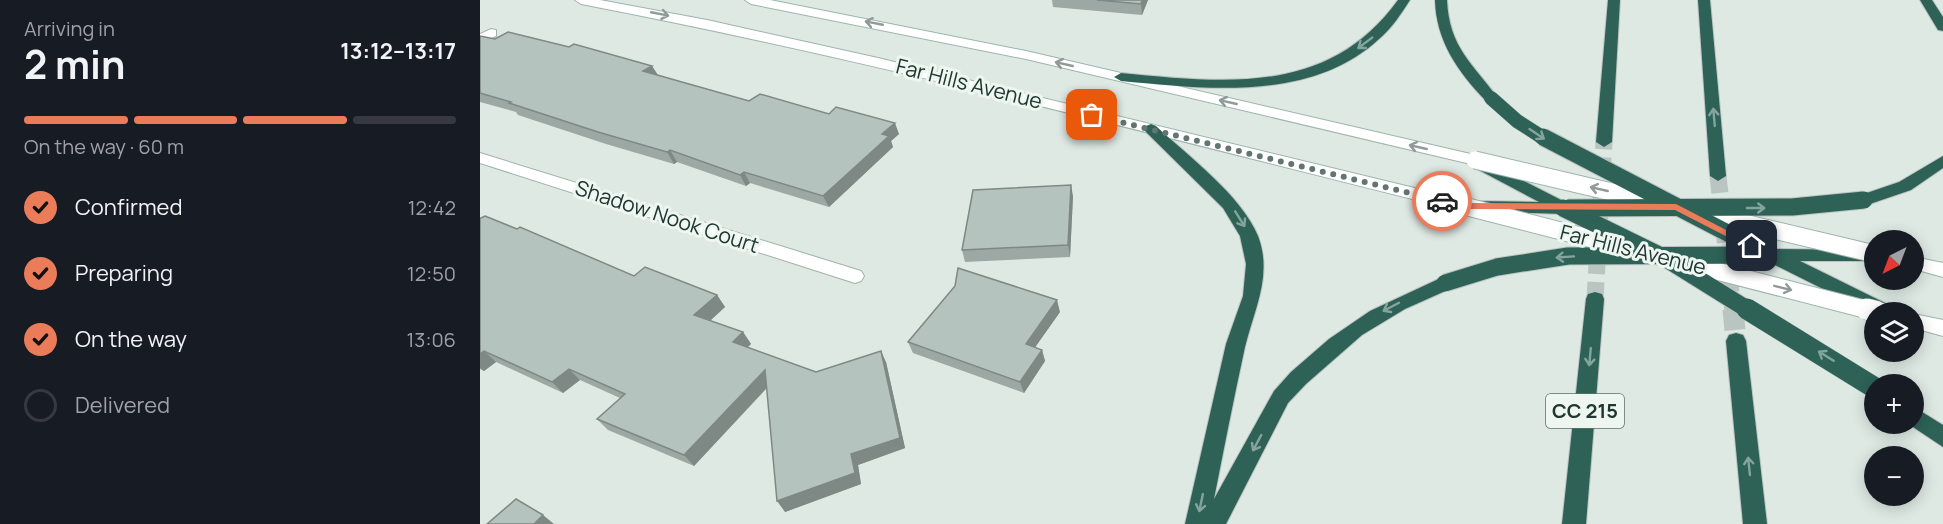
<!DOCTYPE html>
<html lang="en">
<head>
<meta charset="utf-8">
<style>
  :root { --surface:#171b24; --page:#20242c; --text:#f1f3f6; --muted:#9ea1a6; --line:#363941; --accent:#eb7c5a }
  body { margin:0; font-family:Manrope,sans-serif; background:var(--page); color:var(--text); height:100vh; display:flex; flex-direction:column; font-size:22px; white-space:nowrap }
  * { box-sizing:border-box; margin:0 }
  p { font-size:20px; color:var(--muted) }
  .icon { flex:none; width:33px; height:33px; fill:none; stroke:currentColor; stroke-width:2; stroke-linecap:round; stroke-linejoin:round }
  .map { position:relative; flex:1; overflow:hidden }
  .drawer { display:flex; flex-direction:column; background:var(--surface); width:480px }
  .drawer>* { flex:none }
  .needle { width:39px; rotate:222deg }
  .controls { position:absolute; left:1384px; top:230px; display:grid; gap:12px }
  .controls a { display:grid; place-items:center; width:60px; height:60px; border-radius:50%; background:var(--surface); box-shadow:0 3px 15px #0003; font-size:30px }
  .pin { position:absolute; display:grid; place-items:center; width:51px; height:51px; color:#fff; margin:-26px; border-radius:12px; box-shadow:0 3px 9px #0006 }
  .courier { position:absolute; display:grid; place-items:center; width:60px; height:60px; margin:-30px; border:4px solid #eb7c5a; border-radius:50%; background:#fff; color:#222; box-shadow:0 2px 8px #0007 }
  .head em { font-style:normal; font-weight:700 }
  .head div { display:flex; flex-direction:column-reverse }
  .head { display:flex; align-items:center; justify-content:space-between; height:102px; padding:0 24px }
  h1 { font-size:39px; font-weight:700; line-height:45px }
  .bar { display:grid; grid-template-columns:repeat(4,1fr); gap:9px 6px; align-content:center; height:72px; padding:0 24px }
  .bar i { height:8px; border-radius:4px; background:var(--line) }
  .bar .active { background:var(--accent) }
  .bar p { grid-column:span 4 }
  ol { padding:0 24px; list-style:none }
  li { display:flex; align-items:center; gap:18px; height:66px }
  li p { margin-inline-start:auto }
  li .icon { padding:6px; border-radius:50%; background:var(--accent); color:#111; stroke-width:4 }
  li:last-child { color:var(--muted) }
  li i { width:33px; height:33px; border:3px solid var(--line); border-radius:50% }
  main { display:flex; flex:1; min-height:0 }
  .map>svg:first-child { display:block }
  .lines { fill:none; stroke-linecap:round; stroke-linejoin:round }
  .motorway-tunnel-far1 { stroke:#b8c5c0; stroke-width:17; stroke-dasharray:17 8; stroke-linecap:butt }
  .motorway-tunnel { stroke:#b8c5c0; stroke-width:21; stroke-dasharray:21 10; stroke-linecap:butt }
  .minor-casing { stroke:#a1b0ab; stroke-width:2 }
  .secondary-casing { stroke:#9eb4ac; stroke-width:2 }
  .motorway-casing { stroke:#bcc3c1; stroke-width:2 }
  .minor { fill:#fff; fill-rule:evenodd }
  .secondary { fill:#fff; fill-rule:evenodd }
  .motorway { fill:#2e6257; fill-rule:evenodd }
  .secondary-bridge-far1-casing { stroke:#9eb4ac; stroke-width:19; stroke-linecap:butt }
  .secondary-bridge-casing { stroke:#9eb4ac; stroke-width:22; stroke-linecap:butt }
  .motorway-bridge-far2-casing { stroke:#bcc3c1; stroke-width:15; stroke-linecap:butt }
  .motorway-bridge-far1-casing { stroke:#bcc3c1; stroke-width:19; stroke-linecap:butt }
  .motorway-bridge-casing { stroke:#bcc3c1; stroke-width:22; stroke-linecap:butt }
  .secondary-bridge-far1 { stroke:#fff; stroke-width:17 }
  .secondary-bridge { stroke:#fff; stroke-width:21 }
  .motorway-bridge-far2 { stroke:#2e6257; stroke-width:14 }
  .motorway-bridge-far1 { stroke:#2e6257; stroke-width:17 }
  .motorway-bridge { stroke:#2e6257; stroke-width:21 }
  .wall { fill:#9ba8a3 }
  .shaded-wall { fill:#7e8884 }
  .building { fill:#b4c3bd; stroke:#7e8884; stroke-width:1.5 }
  .oneway { stroke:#909b98 }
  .oneway2 { stroke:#84a59d }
  .route { fill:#eb7c5a }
  .done { stroke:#627570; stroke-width:6; stroke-dasharray:0 10.8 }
  .labels { text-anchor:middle; stroke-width:6; stroke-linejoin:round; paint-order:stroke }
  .shield { fill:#eef6f2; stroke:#5e706b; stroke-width:1.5 }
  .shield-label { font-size:20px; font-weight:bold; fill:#203731 }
  .street-label { font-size:21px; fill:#203731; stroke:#eef6f2 }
</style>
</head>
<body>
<main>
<section class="drawer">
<div class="head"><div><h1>2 min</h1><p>Arriving in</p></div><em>13:12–13:17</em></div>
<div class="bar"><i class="active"></i><i class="active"></i><i class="active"></i><i></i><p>On the way · 60 m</p></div>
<ol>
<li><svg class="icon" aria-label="check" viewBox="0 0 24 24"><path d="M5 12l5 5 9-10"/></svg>Confirmed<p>12:42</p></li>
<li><svg class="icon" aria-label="check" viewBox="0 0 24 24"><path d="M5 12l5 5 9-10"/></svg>Preparing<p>12:50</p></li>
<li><svg class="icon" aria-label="check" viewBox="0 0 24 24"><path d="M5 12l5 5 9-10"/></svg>On the way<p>13:06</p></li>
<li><i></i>Delivered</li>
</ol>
</section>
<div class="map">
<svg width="1463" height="524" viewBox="0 0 1463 524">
  <rect width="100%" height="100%" fill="#dee9e4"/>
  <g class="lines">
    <g class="motorway-tunnel-far1">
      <path d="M1238 176 1253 311"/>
      <path d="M1115 299 1124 142"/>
    </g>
    <path class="motorway-tunnel" d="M1253 309 1256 341"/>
    <g class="minor-casing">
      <g id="minor">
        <path d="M11 29 16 30V36L0 43V34Z"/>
        <path d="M0 153 381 271 384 276 381 281 375 283 0 163Z"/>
      </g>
    </g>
    <g class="secondary-casing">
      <g id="secondary">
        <path d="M95 0H120L227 20 398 58 984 200 992 206 984 212C691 139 398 61 101 4Z"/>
        <path d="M265 0H290L546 51 995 155 1003 160 995 165 546 59 271 4Z"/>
        <path d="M1434 257 1463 263V277L1434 269Z"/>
        <path d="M1434 314 1463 320V336L1434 328Z"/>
      </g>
    </g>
    <g class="motorway-casing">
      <g id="motorway">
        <path d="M918 0H930C921 14 912 28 899 39 831 102 726 89 641 81L634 77 641 73C745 83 849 96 918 0Z"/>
        <path d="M955 0H967C969 47 992 63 1018 98L1016 101H1006C978 72 956 41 955 0Z"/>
        <path d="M1128 0H1140L1132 142 1124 147 1116 142Z"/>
        <path d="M1218 0H1230L1246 176 1238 181 1230 176Z"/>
        <path d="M1440 0H1452L1463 17V31L1458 30Z"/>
        <path d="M671 124 676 126C708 156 761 195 778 236 793 275 774 310 765 347 754 397 744 448 734 499L794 391 811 372 849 339 890 311 965 276 972 278 974 283 972 288 925 309 882 335 826 384 808 403 746 524H705L746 344 763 296 766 264 760 236 743 208 666 132 663 129 666 126Z"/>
        <path d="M1463 156V168L1431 190 1384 206 1376 200 1378 196 1419 182Z"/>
        <path d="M1003 160 1089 204 1091 208 1083 214 992 211 990 207 998 201 1059 202 997 169 995 165Z"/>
        <path d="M1291 249 1390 250 1393 255 1390 260 1384 261H1320L1407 304 1410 309 1408 312 1393 314 1285 260 1282 255 1285 250Z"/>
        <path d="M1115 292 1122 294 1124 299 1106 524H1082L1106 299 1108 294Z"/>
        <path d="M1256 333 1263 335 1266 341 1287 524H1263L1246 341 1249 335Z"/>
        <path d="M1434 407 1463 425V447L1427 423H1434Z"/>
      </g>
    </g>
    <use href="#minor" class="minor"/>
    <use href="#secondary" class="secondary"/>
    <use href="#motorway" class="motorway"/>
    <g class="secondary-bridge-far1-casing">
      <g id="secondary-bridge-far1">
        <path d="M995 160 1183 204"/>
        <path d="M984 206 1392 311"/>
        <path d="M1213 211 1395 254"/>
      </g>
    </g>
    <g class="secondary-bridge-casing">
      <path id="secondary-bridge" d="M1386 309 1398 312"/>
    </g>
    <g class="motorway-bridge-far2-casing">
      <path id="motorway-bridge-far2" d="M1011 98 1037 121 1065 139"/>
    </g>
    <g class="motorway-bridge-far1-casing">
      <g id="motorway-bridge-far1">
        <path d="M1063 137 1288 254"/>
        <path d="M1083 208 1185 258 1270 311"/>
        <path d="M1088 208 1312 207 1384 200"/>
        <path d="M965 283 1017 267 1088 256 1291 255"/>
      </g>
    </g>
    <g class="motorway-bridge-casing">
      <path id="motorway-bridge" d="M1267 309 1395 388"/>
    </g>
    <use href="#secondary-bridge-far1" class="secondary-bridge-far1"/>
    <use href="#secondary-bridge" class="secondary-bridge"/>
    <use href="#motorway-bridge-far2" class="motorway-bridge-far2"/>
    <use href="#motorway-bridge-far1" class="motorway-bridge-far1"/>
    <use href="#motorway-bridge" class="motorway-bridge"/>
  </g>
  <g class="wall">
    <path d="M572 0H668L662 15 573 7Z"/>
    <path d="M0 36 172 66 178 75 269 101 419 134 411 141 413 147 349 207 270 183 266 186 197 162 194 164 126 144 38 115 36 112 0 102Z"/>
    <path d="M593 196 590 257 485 262 482 250Z"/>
    <path d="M0 218 154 276 237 295 245 307 230 321 263 332 271 344 268 347 336 372 406 362 425 448 378 465 381 484 305 512 287 388 214 466 128 430 117 419 140 398 100 380 83 393 16 362 4 371 0 369Z"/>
    <path d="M580 312 555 347 562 350 565 361 544 393 433 353 428 342Z"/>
  </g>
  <g class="shaded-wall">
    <path d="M662 0H668L662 15 661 4Z"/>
    <path d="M172 66 179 77 163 71Z"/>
    <path d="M415 123 419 134 411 141 413 147 349 207 343 196 402 134Z"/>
    <path d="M190 150 197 162 194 164 187 152Z"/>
    <path d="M264 172 270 183 266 186 260 175Z"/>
    <path d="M591 185 593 196 590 257 588 245Z"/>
    <path d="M237 295 245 307 223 327 214 315Z"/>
    <path d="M577 300 580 312 549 356 546 344Z"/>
    <path d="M263 332 271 344 261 353 253 342Z"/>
    <path d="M562 350 565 361 544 393 540 382Z"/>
    <path d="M4 351 16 362 4 371 0 368V354Z"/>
    <path d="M401 351 406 362 425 448 378 465 381 484 305 512 297 501 371 454Z"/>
    <path d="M89 369 100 380 83 393 72 382Z"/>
    <path d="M285 370 293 381 214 466 204 455Z"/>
    <path d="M63 515 74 524H54Z"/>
  </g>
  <g class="building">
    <path d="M617 0H662L661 4Z"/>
    <path d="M28 32 89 47 94 44 172 66 163 71 269 101 280 94 349 114 356 107 415 123 402 134 409 136 343 196 264 172 260 175 190 150 187 152 118 132 29 103 31 102 0 93V36L15 39Z"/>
    <path d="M591 185 588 245 482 250 493 190Z"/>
    <path d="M5 216 37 229 40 227 154 276 165 267 237 295 214 315 263 332 253 342 336 372 401 351 420 438 371 454 375 473 297 501 285 370 204 455 117 419 145 394 89 369 72 382 4 351 0 354V218H1Z"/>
    <path d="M478 268 577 300 546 344 562 350 540 382 428 342 475 286Z"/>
    <path d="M36 499 63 515 54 524H7Z"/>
  </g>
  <defs><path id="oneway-shaft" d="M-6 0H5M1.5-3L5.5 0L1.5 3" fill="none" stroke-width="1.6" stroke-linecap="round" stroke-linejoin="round" transform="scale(1.5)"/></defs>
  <g class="oneway">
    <use href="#oneway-shaft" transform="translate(180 14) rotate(11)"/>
    <use href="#oneway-shaft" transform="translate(394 23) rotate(-169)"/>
    <use href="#oneway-shaft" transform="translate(584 64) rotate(-167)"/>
    <use href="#oneway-shaft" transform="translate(748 102) rotate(-167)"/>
    <use href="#oneway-shaft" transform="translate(938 147) rotate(-167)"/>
    <use href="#oneway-shaft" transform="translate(1119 189) rotate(-167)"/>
    <use href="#oneway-shaft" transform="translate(1303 288) rotate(14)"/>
  </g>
  <g class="oneway2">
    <use href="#oneway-shaft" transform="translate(885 43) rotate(143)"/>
    <use href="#oneway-shaft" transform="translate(1234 117) rotate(-95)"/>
    <use href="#oneway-shaft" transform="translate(1057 134) rotate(34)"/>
    <use href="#oneway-shaft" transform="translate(1276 208)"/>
    <use href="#oneway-shaft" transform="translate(760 219) rotate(58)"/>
    <use href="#oneway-shaft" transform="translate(1085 257) rotate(176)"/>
    <use href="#oneway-shaft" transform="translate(911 307) rotate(152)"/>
    <use href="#oneway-shaft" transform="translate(1346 356) rotate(-148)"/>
    <use href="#oneway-shaft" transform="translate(1110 357) rotate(95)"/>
    <use href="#oneway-shaft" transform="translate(777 443) rotate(118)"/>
    <use href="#oneway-shaft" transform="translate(1269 466) rotate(-96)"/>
    <use href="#oneway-shaft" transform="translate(721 503) rotate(102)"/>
  </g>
  <path class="route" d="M962 198 984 203 1196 204 1277 246 1269 248 1195 210 984 209 959 203 957 201Z"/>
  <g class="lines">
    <path class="done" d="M612 115 962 201"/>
  </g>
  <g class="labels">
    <rect class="shield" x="1066" y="394" width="78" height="34" rx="4.5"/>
    <g class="shield-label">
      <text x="1105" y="418">CC 215</text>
    </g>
    <g class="street-label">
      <text transform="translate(489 84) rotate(14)" y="7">Far Hills Avenue</text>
      <text transform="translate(187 217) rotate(18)" y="7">Shadow Nook Court</text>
      <text transform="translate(1153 250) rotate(14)" y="7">Far Hills Avenue</text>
    </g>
  </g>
</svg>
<div class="controls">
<a><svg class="needle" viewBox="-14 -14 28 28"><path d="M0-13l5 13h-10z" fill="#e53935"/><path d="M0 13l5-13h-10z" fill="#9ea1a6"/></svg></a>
<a><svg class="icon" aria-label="layers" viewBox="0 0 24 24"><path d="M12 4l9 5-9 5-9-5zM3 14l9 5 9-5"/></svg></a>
<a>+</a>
<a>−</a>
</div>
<div class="pin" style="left:612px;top:115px;background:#ea580c"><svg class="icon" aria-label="bag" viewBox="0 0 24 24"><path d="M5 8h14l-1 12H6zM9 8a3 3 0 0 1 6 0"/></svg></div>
<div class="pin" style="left:1272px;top:246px;background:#1f2937"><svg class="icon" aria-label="home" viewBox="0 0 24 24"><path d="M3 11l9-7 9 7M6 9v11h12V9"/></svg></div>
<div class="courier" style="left:962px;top:201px"><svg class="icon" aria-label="car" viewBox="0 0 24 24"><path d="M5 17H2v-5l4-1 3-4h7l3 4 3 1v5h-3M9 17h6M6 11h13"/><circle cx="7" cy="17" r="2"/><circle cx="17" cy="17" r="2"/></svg></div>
</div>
</main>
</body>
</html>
